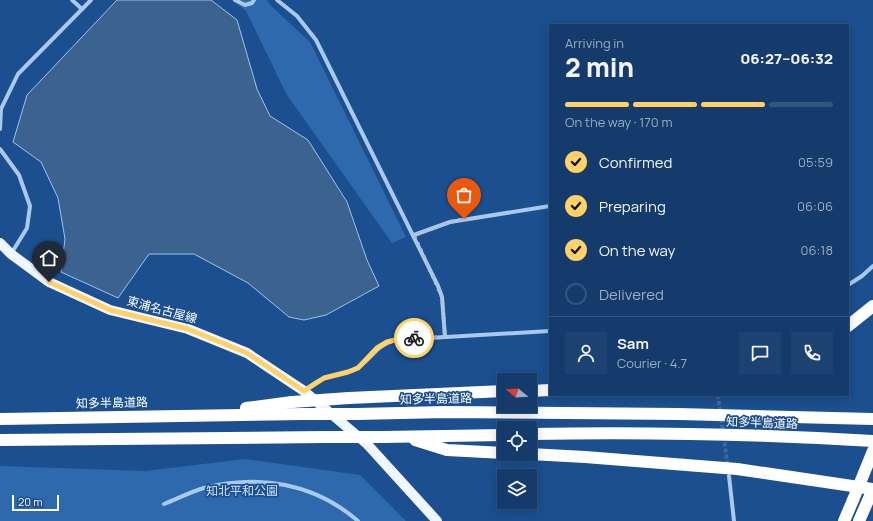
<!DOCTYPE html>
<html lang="en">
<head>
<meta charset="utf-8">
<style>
  :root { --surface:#143b6b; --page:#1d4271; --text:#f1f3f6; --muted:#9dadc1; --line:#33557e; --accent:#ffd166 }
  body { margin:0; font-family:Manrope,"Noto Sans JP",sans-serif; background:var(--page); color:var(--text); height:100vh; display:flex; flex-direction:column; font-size:15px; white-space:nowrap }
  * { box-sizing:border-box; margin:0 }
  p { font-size:13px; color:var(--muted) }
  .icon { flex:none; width:22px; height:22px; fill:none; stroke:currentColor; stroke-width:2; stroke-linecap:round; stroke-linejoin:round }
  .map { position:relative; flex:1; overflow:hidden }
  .side { position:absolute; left:549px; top:24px; width:300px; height:372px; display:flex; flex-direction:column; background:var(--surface); border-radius:0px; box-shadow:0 2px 10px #0003,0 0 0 1px var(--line) }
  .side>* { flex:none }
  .needle { width:26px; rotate:288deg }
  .buttons { position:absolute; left:497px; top:373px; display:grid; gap:8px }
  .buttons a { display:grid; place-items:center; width:40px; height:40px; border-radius:0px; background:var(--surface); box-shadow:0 2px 10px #0003,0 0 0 1px var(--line); font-size:20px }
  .scale { position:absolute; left:12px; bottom:10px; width:47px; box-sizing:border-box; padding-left:4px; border:2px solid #fff; border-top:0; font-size:11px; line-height:14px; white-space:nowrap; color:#fff; -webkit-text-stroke:3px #1b4f8f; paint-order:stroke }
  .pin { position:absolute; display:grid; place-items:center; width:34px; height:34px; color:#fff; margin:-41px -17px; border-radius:50% 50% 50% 0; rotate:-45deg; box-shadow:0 0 4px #0007 }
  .pin .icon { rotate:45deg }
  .courier { position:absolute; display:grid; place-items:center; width:40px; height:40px; margin:-20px; border:3px solid #ffd166; border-radius:50%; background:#fff; color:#222; box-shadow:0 1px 5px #0007 }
  .summary em { font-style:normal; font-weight:800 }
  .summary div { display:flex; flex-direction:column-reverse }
  .summary { display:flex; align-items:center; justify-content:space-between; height:68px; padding:0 16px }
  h1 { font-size:26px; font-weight:800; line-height:30px }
  .bar { display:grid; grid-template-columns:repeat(4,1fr); gap:6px 4px; align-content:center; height:48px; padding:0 16px }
  .bar i { height:5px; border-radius:3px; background:var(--line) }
  .bar .active { background:var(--accent) }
  .bar p { grid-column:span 4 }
  .line { display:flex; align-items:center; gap:10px; padding:0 16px; border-top:1px solid var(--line) }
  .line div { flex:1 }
  .round { display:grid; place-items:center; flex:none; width:42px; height:42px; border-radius:0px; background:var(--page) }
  ol { padding:0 16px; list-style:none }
  li { display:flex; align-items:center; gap:12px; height:44px }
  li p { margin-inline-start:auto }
  li .icon { padding:4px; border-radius:50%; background:var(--accent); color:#111; stroke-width:4 }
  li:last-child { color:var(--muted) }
  li i { width:22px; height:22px; border:2px solid var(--line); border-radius:50% }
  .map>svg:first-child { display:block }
  .green { fill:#2e69ad }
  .water { fill:#3c6290; stroke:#9cc4f0 }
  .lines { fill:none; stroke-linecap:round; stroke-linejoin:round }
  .minor-tunnel { stroke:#3d69a0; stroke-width:4; stroke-dasharray:4 2; stroke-linecap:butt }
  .minor { stroke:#a9c9ee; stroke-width:4 }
  .primary { stroke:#f0f6ff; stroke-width:10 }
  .motorway { stroke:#fff; stroke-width:12 }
  .motorway-bridge { stroke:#fff; stroke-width:12 }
  .done { stroke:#afc1d8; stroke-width:4; stroke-dasharray:0 7.2 }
  .route { stroke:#ffd166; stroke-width:5 }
  .labels { text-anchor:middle; stroke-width:3.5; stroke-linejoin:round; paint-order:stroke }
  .street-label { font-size:12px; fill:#fff; stroke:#1b4f8f }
  .park-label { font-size:12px; fill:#cfe3fa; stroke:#1b4f8f }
</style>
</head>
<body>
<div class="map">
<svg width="873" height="521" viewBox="0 0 873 521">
  <rect width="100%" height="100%" fill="#1b4f8f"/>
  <g class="green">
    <path d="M232 0H267L270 5 310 42 406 237 392 243 287 95 246 11Z"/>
    <path d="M245 459 360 475 406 521H0V466L145 471Z"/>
  </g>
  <path class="water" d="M117 0H211L237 20 257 89 270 116 308 140 347 202 367 260 379 286 326 315 304 320 289 317 248 283 194 254H149L118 298 61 272 65 239 58 198 41 162 13 142 27 95Z"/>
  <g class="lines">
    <path class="minor-tunnel" d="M718 395 728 468"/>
    <g class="minor">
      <path d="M72 0 82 9"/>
      <path d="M235 0 245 5 252 3 254 0"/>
      <path d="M277 0 297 16 316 40 438 286 442 297 445 337"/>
      <path d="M0 129 1 109 18 74 91 0"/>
      <path d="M0 149 19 175 30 206 27 228 11 254"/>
      <path d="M414 235 450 222 550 206"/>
      <path d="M848 285 862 276 873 266"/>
      <path d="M304 390C311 386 318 380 325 378 336 374 346 374 355 369 372 360 374 346 395 340L550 331"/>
      <path d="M729 476 734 521"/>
      <path d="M164 504C177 499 190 492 204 488 259 474 314 483 358 521"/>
    </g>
    <path class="primary" d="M0 243 11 254 49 282 110 310 188 329 247 353 304 391 367 444 437 521"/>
    <g class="motorway">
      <path d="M848 326 873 306"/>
      <path d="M530 391 550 390"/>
      <path d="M349 398 504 391"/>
      <path d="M246 408 292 402"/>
      <path d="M356 414 446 412 679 414 873 419"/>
      <path d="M0 419 304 414"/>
      <path d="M530 434C644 432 759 434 873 441"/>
      <path d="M383 437 504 435"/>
      <path d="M0 440 325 437"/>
      <path d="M415 440 447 450 504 453"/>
      <path d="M530 454 585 457 737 469 873 489"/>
      <path d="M844 521 853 500"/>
      <path d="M859 521 873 489"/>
    </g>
    <g class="motorway-bridge">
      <path d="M292 402 349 398"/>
      <path d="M304 414H356"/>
      <path d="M325 437H383"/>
      <path d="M853 500 873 451"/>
    </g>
  </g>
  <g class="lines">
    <path class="done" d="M414 338 445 337 442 297 414 235 450 222 464 219"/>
    <path class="route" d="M49 282 110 310 188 329 247 353 304 391 324 378 348 372 358 368 377 348 387 342 395 340 414 338"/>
  </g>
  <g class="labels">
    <g class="street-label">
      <text transform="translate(162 310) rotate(15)" y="4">東浦名古屋線</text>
      <text transform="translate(436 399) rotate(-1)" y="4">知多半島道路</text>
      <text transform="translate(112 403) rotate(-1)" y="4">知多半島道路</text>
      <text transform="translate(762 423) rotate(2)" y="4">知多半島道路</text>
    </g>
    <g class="park-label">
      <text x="242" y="495">知北平和公園</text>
    </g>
  </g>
</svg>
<div class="buttons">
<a><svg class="needle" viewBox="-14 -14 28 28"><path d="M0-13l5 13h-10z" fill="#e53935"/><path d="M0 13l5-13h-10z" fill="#9dadc1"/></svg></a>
<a><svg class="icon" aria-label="locate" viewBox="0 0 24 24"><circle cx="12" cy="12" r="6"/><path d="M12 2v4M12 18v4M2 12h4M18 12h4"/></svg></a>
<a><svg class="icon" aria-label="layers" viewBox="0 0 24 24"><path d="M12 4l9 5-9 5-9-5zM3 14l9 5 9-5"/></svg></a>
</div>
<div class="scale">20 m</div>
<div class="pin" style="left:464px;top:219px;background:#ea580c"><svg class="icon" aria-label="bag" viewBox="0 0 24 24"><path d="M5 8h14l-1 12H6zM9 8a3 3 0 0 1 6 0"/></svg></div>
<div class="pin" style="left:49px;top:282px;background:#1f2937"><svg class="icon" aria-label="home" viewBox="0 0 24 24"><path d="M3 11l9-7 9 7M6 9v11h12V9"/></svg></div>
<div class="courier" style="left:414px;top:338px"><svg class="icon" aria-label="bike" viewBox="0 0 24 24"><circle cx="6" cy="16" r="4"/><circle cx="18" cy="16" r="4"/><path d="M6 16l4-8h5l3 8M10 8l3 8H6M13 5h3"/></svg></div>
<section class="side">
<div class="summary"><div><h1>2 min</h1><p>Arriving in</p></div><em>06:27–06:32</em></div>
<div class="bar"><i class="active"></i><i class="active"></i><i class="active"></i><i></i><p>On the way · 170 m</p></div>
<ol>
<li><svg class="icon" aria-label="check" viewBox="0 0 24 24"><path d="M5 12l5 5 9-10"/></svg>Confirmed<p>05:59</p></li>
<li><svg class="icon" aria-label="check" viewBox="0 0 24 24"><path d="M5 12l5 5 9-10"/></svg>Preparing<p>06:06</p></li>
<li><svg class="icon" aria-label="check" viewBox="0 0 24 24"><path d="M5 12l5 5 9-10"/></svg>On the way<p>06:18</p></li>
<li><i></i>Delivered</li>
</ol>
<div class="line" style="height:72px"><a class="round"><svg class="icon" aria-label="person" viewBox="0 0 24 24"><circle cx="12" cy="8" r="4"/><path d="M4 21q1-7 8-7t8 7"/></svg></a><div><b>Sam</b><p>Courier · 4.7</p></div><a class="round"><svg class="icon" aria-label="chat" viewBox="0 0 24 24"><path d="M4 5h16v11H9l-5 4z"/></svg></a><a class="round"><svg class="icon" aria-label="phone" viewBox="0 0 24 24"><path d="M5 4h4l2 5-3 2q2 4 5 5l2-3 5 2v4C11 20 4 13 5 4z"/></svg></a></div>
</section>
</div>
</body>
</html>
